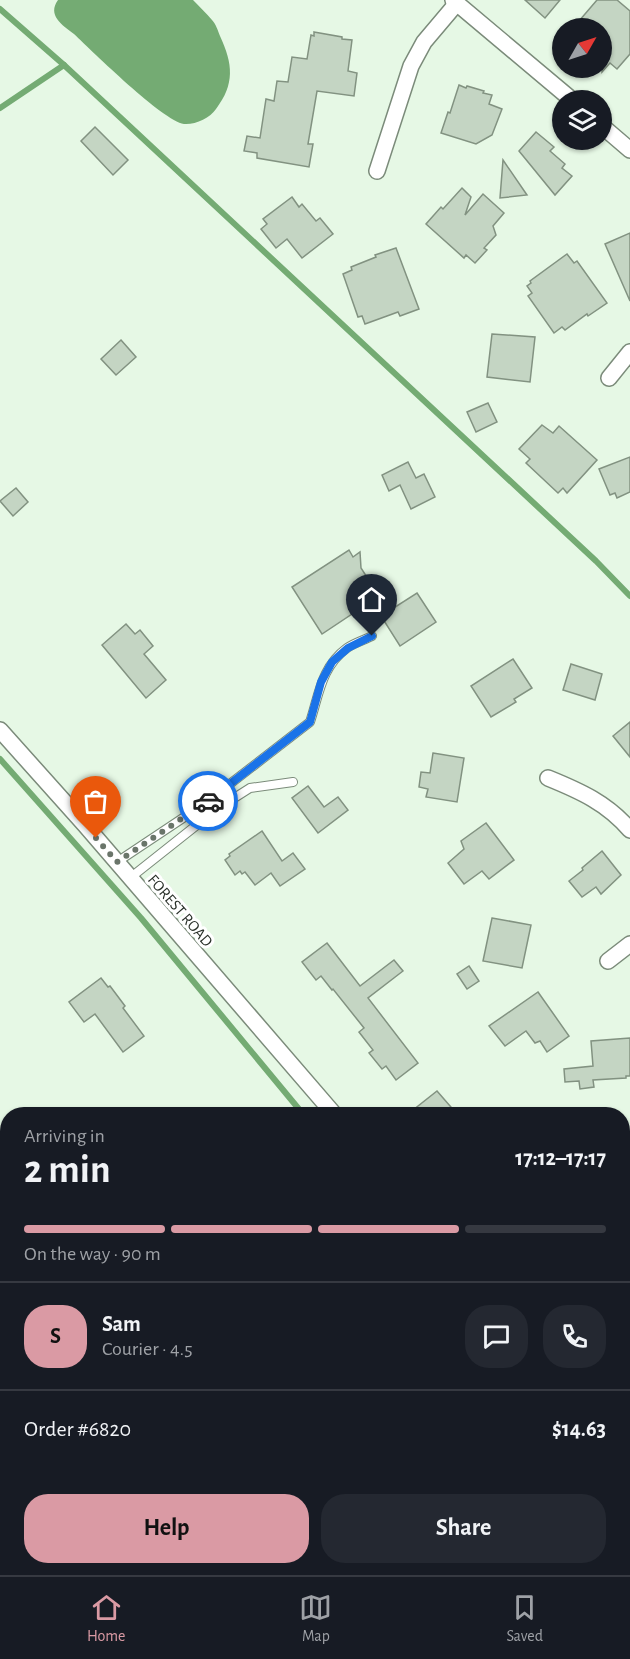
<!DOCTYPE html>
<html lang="en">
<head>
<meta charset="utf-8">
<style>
  :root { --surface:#171b24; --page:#242831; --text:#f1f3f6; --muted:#9ea1a6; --line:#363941; --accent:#da9aa4 }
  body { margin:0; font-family:"Alegreya Sans",sans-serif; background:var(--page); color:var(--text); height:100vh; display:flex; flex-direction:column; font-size:22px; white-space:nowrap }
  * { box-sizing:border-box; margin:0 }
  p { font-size:20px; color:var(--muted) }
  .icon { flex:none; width:33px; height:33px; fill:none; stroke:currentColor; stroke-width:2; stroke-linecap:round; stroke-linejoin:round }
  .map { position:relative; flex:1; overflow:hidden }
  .sheet { position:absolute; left:0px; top:1107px; width:630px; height:468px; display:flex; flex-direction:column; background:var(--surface); border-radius:24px 24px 0 0; box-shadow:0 2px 4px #0004 }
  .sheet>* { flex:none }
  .needle { width:39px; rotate:51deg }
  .controls { position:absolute; left:552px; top:18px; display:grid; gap:12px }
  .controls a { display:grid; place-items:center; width:60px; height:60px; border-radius:50%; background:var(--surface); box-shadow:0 2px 4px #0004; font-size:30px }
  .pin { position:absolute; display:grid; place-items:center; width:51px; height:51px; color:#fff; margin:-62px -26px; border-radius:50% 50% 50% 0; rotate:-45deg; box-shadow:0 0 6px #0007 }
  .pin .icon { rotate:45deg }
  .courier { position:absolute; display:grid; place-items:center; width:60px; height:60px; margin:-30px; border:4px solid #1a73e8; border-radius:50%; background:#fff; color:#222; box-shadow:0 2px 8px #0007 }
  .headline em { font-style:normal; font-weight:700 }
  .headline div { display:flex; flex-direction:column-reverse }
  .headline { display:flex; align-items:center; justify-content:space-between; height:102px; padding:0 24px }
  h1 { font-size:39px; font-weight:700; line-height:45px }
  .bar { display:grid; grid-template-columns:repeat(4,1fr); gap:9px 6px; align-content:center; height:72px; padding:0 24px }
  .bar i { height:8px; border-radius:4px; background:var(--line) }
  .bar .active { background:var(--accent) }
  .bar p { grid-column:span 4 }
  .line { display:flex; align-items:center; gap:15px; padding:0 24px; border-top:2px solid var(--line) }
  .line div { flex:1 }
  .round { display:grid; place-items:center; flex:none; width:63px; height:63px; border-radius:24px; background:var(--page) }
  .button { display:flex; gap:12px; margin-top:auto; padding:12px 24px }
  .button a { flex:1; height:69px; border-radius:24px; background:var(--accent); color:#111; font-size:24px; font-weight:700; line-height:69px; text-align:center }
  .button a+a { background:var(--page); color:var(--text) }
  .tab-bar { display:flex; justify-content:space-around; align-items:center; height:84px; border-top:2px solid var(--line); background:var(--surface); font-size:16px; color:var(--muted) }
  .tab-bar a { display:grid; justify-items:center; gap:3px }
  .tab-bar .active { color:var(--accent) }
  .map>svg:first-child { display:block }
  .water { fill:#74ab73 }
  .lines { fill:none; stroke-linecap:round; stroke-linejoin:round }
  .stream { stroke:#74ab73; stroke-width:6 }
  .building { fill:#c4d5c3; stroke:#829281; stroke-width:1.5 }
  .lane-casing { stroke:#7b8b7a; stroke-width:10 }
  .street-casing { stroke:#7b8b7a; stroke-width:18 }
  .lane { stroke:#fff; stroke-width:8 }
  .street { stroke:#fff; stroke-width:15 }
  .done { stroke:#6a756a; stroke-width:6; stroke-dasharray:0 10.8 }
  .route { stroke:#1a73e8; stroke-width:8 }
  .labels { text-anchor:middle; stroke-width:6; stroke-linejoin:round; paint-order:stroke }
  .street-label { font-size:16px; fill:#282f28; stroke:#fff }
</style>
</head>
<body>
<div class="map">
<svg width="630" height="1575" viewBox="0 0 630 1575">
  <rect width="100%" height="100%" fill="#e6f8e5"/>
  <path class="water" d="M58 0H193C199 6 206 13 212 20 216 24 218 31 220 36 233 64 235 84 216 109 210 118 195 125 184 124 163 121 93 52 74 34 62 25 47 15 58 0Z"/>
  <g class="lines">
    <g class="stream">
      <path d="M0 9 64 65 596 561 630 596"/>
      <path d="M0 108 64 65"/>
      <path d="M0 759 141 918 303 1114"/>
      <path d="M622 1501 630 1510"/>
    </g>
  </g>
  <g class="building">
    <path d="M525 0H560L545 18Z"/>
    <path d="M597 0H617L630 11V54L617 69 610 63 602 72V28H573Z"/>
    <path d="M314 32 342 37V39L352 40 348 71 357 73 354 96 317 91 308 144H313L309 167 257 158V153L244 151 247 136 260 138 266 99 274 101 277 81 288 82 292 57 307 59 311 35 314 36Z"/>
    <path d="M459 85 466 88 467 86 484 91 483 93 492 95 489 104 502 109 492 135 476 144 441 133 448 112 450 113Z"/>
    <path d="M95 127 128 160 113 175 81 141Z"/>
    <path d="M536 132 554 147 550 151 565 164 562 168 572 176 555 195 519 151Z"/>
    <path d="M503 160 527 195 500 198Z"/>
    <path d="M462 188 471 197 465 215 483 194 504 213 493 226 496 235 484 248 487 250 475 263 466 255 464 258 426 224 441 207 443 209Z"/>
    <path d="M292 197 299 207 302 204 316 221 320 218 333 234 302 258 287 239 276 248 261 229 267 224 263 219Z"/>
    <path d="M630 233V301L605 244Z"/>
    <path d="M396 248 419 309 400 316 398 312 365 324 362 316 358 317 343 274 352 270 351 267 376 257 375 255Z"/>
    <path d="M567 254 574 263 577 261 607 303 588 316 587 314 565 330 562 327 554 333 528 296 532 293 527 286 531 283 530 281Z"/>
    <path d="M492 334 535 337 530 382 487 377Z"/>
    <path d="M121 340 136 357 116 375 101 359Z"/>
    <path d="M488 403 497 422 476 432 467 412Z"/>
    <path d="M542 425 553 433 559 426 597 460 567 493 563 488 558 493 526 463 530 459 519 449Z"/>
    <path d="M630 457V492L617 498 615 493 610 495 599 469Z"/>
    <path d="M408 462 416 478 424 474 435 497 411 509 400 485 389 491 382 475Z"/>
    <path d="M16 488 28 502 13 516 0 501Z"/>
    <path d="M349 550 353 557 360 552 361 568 379 596 322 634 292 587Z"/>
    <path d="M417 593 436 622 400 646 381 616Z"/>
    <path d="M126 624 135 634 140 630 153 646 144 654 166 680 146 698 102 645Z"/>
    <path d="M513 659 532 688 514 699 516 702 491 717 471 686Z"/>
    <path d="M571 664 602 674 595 700 563 690Z"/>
    <path d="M630 722V757L613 736Z"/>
    <path d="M433 753 464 758 457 802 426 797 428 789 419 787 421 772 430 773Z"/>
    <path d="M308 786 324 807 338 797 348 810 318 833 292 798Z"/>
    <path d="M486 823 514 860 489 879 482 871 464 884 448 863 464 849 461 841Z"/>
    <path d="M262 831 282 861 293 853 305 869 280 886 271 873 255 885 245 872 242 874 240 871 235 875 225 860 230 856 229 854Z"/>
    <path d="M602 851 621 875 601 894 596 887 582 897 569 881 583 870 582 868Z"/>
    <path d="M492 918 531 925 522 968 483 961Z"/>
    <path d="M327 943 360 986 394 960 403 971 368 998 418 1063 396 1080 386 1066 382 1069 369 1053 373 1050 359 1032 364 1028 333 989 332 990 321 976 316 980 302 962Z"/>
    <path d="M469 966 479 981 467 989 457 974Z"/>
    <path d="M101 978 108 987 110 986 125 1006 123 1008 144 1036 123 1052 95 1014 84 1022 69 1002Z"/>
    <path d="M538 992 569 1036 547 1052 540 1041 535 1043 526 1031 505 1046 489 1026Z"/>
    <path d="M630 1038V1076H626V1078L593 1080 594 1087 580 1089 579 1081 565 1082 564 1069 593 1066 591 1041Z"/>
    <path d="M437 1091 457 1114H408Z"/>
  </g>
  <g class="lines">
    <g class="lane-casing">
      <g id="lane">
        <path d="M117 862 204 804 310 722C319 695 321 667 347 648 354 643 364 640 372 636"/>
        <path d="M130 878 217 809 250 788 293 782"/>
      </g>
    </g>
    <g class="street-casing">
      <g id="street">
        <path d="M453 0 572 100"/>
        <path d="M602 126 630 150"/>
        <path d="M377 171 411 66 424 42 457 3"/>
        <path d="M609 378 630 352"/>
        <path d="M0 730 85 825 334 1114"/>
        <path d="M548 778C580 791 607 803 630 830"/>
        <path d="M608 961 630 944"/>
        <path d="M622 1455 630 1465"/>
      </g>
    </g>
    <use href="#lane" class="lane"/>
    <use href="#street" class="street"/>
  </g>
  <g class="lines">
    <path class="done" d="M96 838 117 862 208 801"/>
    <path class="route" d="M208 801 310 722 321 682 332 662 348 648 372 636"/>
  </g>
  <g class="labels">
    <g class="street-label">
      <text transform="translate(181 910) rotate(49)" y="6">FOREST ROAD</text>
    </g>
  </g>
</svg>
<div class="controls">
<a><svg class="needle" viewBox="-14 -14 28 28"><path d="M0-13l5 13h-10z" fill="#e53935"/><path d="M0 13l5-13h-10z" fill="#9ea1a6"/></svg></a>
<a><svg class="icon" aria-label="layers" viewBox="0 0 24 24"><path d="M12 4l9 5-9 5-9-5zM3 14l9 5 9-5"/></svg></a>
</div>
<div class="pin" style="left:96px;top:838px;background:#ea580c"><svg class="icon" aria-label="bag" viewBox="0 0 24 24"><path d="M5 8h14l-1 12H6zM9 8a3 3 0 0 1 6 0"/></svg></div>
<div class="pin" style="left:372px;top:636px;background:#1f2937"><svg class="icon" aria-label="home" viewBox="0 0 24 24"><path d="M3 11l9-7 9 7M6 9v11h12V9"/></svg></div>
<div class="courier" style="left:208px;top:801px"><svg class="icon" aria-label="car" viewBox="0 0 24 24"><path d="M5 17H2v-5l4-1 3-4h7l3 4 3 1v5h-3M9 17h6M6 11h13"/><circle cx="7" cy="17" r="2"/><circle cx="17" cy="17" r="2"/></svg></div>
<section class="sheet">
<div class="headline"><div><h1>2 min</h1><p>Arriving in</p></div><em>17:12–17:17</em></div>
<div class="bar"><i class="active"></i><i class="active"></i><i class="active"></i><i></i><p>On the way · 90 m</p></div>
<div class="line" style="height:108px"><b class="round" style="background:var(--accent);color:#111">S</b><div><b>Sam</b><p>Courier · 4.5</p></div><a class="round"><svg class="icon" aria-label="chat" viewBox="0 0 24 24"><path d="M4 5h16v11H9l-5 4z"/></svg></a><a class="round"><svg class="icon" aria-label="phone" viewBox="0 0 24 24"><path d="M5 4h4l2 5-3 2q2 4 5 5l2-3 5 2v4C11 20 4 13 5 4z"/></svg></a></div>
<div class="line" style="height:78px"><div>Order #6820</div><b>$14.63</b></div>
<div class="button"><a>Help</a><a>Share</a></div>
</section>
</div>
<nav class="tab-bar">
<a class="active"><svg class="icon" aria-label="home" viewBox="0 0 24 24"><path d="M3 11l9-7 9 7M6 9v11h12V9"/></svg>Home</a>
<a><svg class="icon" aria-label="map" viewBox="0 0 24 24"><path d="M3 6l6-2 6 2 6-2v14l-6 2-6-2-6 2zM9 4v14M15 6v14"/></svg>Map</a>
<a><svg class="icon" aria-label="saved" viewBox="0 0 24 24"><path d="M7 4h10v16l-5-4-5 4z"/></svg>Saved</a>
</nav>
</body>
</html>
